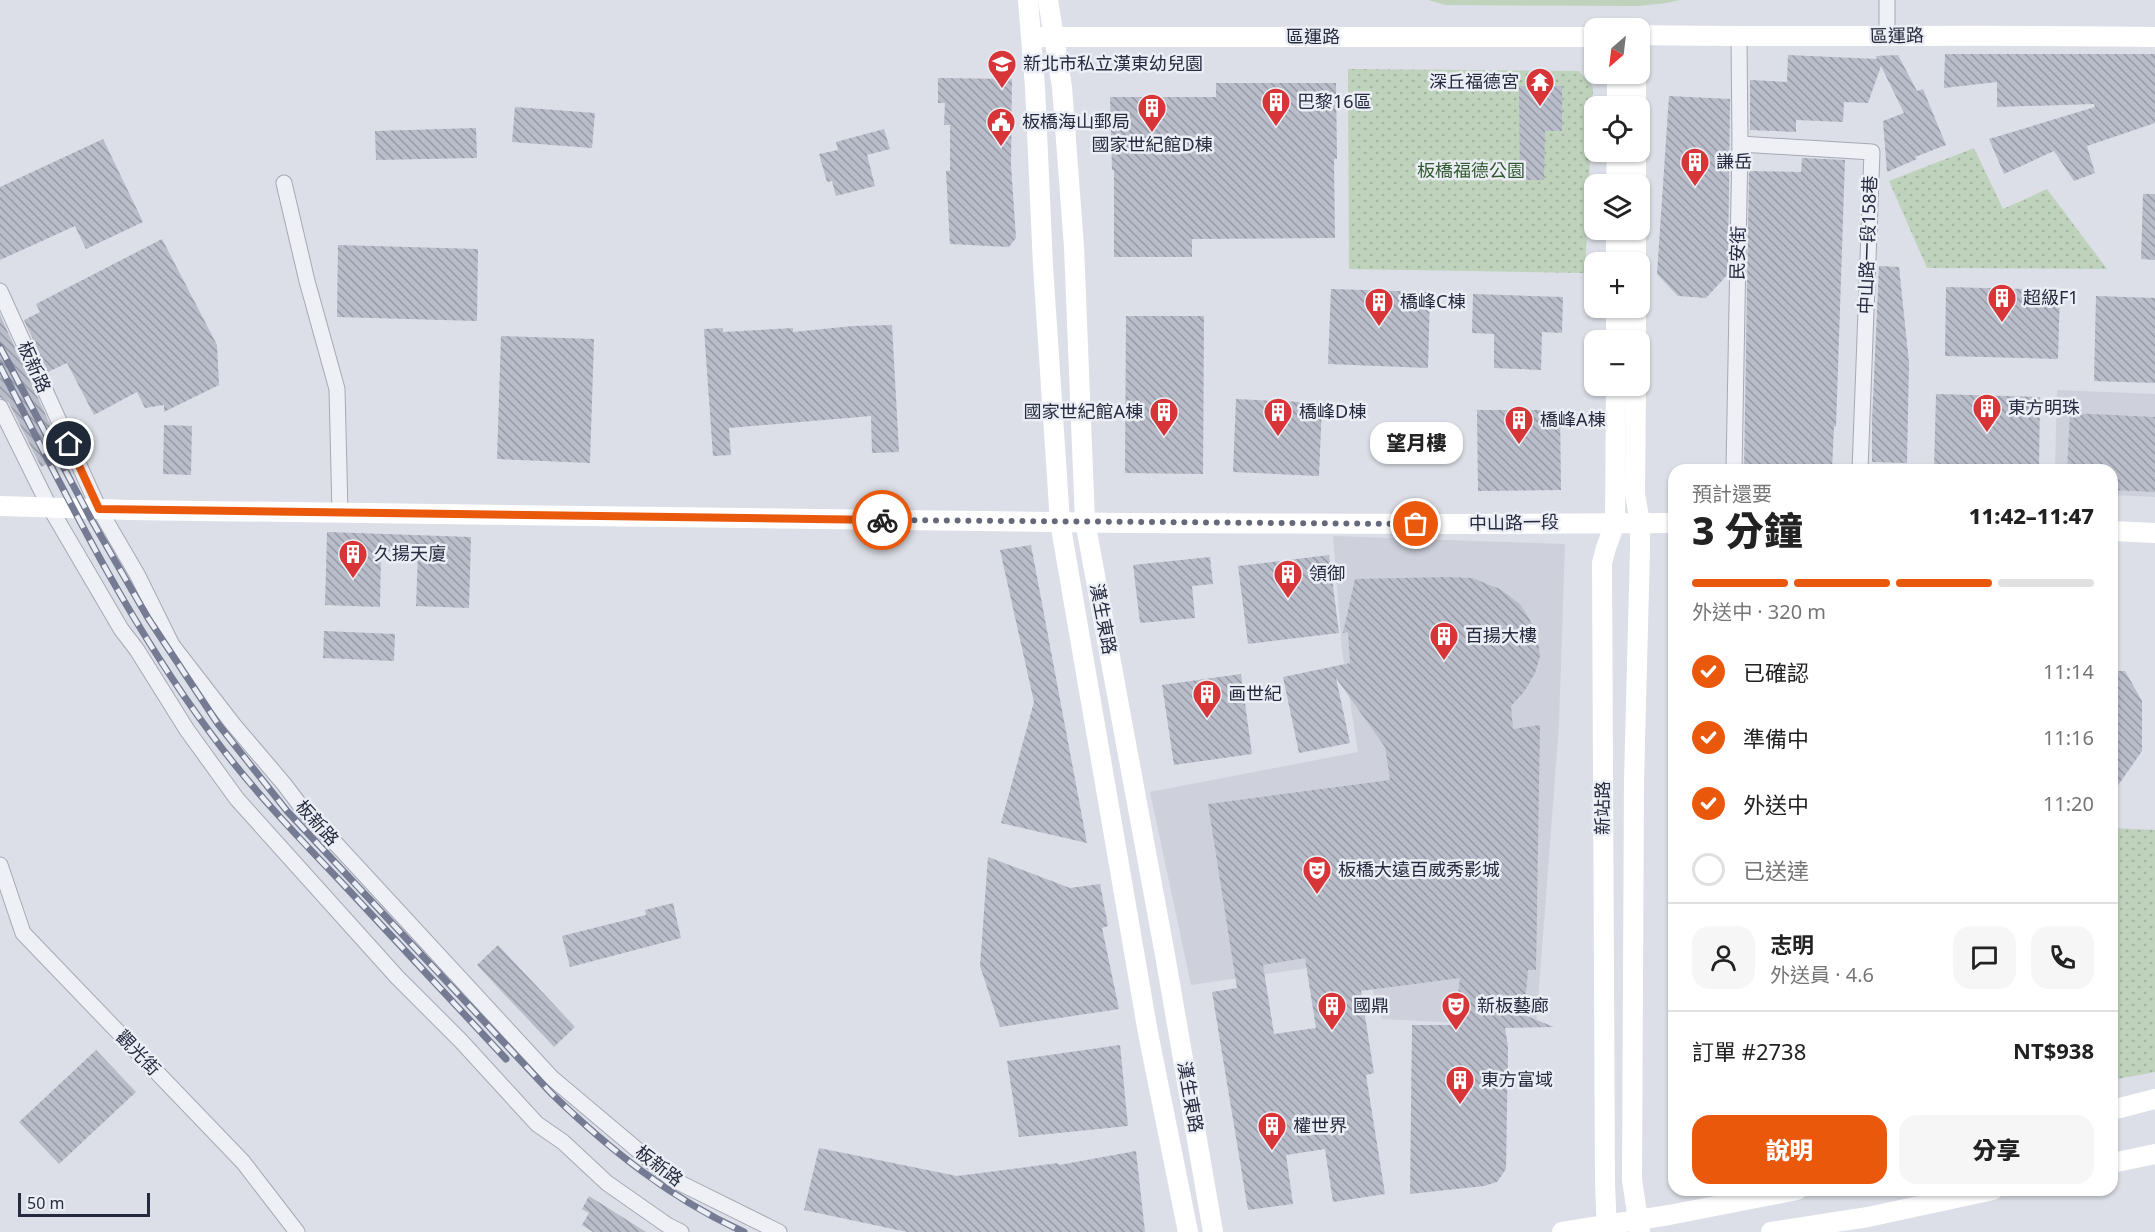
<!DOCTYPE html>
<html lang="zh-TW">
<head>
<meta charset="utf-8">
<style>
  :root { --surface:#fff; --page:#f6f6f6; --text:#222; --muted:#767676; --line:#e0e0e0; --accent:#ea580c }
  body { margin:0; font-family:"Noto Sans","Noto Sans TC",sans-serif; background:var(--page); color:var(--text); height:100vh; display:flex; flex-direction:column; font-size:22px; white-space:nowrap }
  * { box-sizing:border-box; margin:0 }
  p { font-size:20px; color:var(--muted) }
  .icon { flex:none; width:33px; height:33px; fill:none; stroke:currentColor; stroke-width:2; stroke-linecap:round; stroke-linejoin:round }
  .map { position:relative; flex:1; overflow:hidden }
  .sheet { position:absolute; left:1668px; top:464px; width:450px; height:732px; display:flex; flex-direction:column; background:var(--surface); border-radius:18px; box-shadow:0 2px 4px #0004 }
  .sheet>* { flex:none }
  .needle { width:39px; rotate:208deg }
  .tools { position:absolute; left:1584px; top:18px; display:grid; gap:12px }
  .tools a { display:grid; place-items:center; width:66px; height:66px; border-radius:12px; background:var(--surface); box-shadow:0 2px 4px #0004; font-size:30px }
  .scale { position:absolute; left:18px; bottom:15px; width:132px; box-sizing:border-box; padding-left:6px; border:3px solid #252a3e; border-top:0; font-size:16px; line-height:21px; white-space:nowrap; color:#252a3e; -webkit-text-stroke:4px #ebeef5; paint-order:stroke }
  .pin { position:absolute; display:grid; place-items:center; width:51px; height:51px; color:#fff; margin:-26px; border:3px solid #fff; border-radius:50%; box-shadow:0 2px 6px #0007 }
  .courier { position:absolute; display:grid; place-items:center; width:60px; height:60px; margin:-30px; border:4px solid #ea580c; border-radius:50%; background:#fff; color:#222; box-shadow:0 2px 8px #0007 }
  .bubble { position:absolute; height:42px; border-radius:18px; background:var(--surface); box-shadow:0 2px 4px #0004; font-size:20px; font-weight:800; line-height:42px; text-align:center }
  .summary em { font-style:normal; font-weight:800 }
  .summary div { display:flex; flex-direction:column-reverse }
  .summary { display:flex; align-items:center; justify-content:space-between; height:102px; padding:0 24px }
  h1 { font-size:39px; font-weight:800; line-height:45px }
  .bar { display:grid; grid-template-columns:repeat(4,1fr); gap:9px 6px; align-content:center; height:72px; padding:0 24px }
  .bar i { height:8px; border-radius:4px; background:var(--line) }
  .bar .active { background:var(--accent) }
  .bar p { grid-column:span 4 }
  .line { display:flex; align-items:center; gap:15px; padding:0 24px; border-top:2px solid var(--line) }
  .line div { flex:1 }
  .round { display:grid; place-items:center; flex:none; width:63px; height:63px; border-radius:18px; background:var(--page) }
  ol { padding:0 24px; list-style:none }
  li { display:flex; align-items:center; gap:18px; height:66px }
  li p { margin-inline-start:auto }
  li .icon { padding:6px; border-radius:50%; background:var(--accent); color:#fff; stroke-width:4 }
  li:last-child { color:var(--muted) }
  li i { width:33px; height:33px; border:3px solid var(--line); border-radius:50% }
  .cta { display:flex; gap:12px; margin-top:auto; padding:12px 24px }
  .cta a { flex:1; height:69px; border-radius:18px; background:var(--accent); color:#fff; font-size:24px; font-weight:800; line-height:69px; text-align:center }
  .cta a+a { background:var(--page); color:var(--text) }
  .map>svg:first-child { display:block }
  .built { fill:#ced1dc }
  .green { fill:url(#green-dots) }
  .pitch { fill:#bfd2bc }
  .building { fill:url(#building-back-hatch); fill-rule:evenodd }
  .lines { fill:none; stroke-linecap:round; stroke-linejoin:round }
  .street-casing { stroke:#a5a9b4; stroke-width:17 }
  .street { stroke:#eff0f5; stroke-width:15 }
  .secondary { stroke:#fff; stroke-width:20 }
  .rail-casing { stroke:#747b92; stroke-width:7 }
  .rail { stroke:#ebeef5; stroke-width:4.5; stroke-dasharray:14; stroke-linecap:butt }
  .done { stroke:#656979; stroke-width:6; stroke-dasharray:0 10.8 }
  .route { stroke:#ea580c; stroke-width:8 }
  .labels { text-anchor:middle; stroke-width:5; stroke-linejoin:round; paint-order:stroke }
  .street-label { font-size:18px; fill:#252a3e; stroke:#ebeef5 }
  .poi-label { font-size:18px; fill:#252a3e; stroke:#ebeef5; text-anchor:start }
  .park-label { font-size:18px; fill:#335b31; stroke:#ebeef5 }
</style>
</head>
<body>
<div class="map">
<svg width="2155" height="1232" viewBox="0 0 2155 1232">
  <defs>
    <pattern id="green-dots" width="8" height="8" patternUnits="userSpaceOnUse" patternTransform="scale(1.5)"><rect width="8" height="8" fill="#bfd2bc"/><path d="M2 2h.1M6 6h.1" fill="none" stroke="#a4b4a3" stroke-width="1.8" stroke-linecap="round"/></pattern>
    <pattern id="building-back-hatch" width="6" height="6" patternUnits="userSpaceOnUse" patternTransform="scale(1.5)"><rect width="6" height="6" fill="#b9bdca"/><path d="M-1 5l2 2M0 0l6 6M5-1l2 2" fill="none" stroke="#969aa5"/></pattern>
  </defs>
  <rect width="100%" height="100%" fill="#dcdfe7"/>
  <g class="built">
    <path d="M2057 390 2155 394V497L2112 495V470H2055Z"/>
    <path d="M1333 536 1565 544 1559 725 1536 1027 1382 1019 1363 960 1191 985 1150 792 1358 752 1342 650Z"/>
  </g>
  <g class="green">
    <path d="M1348 69 1579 71 1593 87 1585 273 1349 269Z"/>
    <path d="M1974 148 2003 209 2047 189 2107 269 1927 268 1889 181Z"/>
    <path d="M2112 828 2155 830V1072L2112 1080Z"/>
  </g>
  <path class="pitch" d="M1428 0H1680L1667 3 1638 6 1446 5Z"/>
  <g class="building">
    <path d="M1945 54H2155V123L2087 146 2095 173 2074 181 2054 151 2004 174 1989 139 2095 107 2094 104 1997 107V82L1944 88Z"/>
    <path d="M1788 55 1877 59 1876 56 1898 55 1917 91 1923 89 1946 145 1915 157 1917 159 1887 172 1883 121 1904 113 1881 66 1868 103 1844 102 1843 122 1796 120V132L1750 130V80L1787 82Z"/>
    <path d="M938 78 1012 79 1011 165 1016 238 1009 247 950 244 946 171H950V125H944L945 103H938Z"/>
    <path d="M1216 83H1336L1337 159H1334L1335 238 1192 239V257H1114V170H1112L1110 97H1216Z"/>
    <path d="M1519 86H1562V131H1545L1544 180H1520Z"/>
    <path d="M1669 96 1730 99 1728 274 1706 298 1678 296 1657 274Z"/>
    <path d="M515 107 595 113 592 148 512 142Z"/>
    <path d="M476 128 477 158 376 160 375 131Z"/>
    <path d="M884 129 890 149 867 155 875 186 836 196 832 181 827 182 819 154 838 150 836 142Z"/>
    <path d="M103 139 143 222 86 249 75 226 0 260V187Z"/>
    <path d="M1802 158 1845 160 1836 427 1834 426 1832 470H1744L1749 171 1801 172Z"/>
    <path d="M2143 194H2155V260L2141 259Z"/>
    <path d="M162 239 217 345 219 385 164 412V405L145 408 137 392 94 415 67 363 48 372 24 320 40 312 36 304Z"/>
    <path d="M338 245 478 249 477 321 337 317Z"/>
    <path d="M1879 266 1899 267 1909 363 1907 463 1872 462V421Z"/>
    <path d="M1946 287 2060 290 2058 359 1945 356Z"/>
    <path d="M1331 289 1430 292 1428 368 1328 364Z"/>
    <path d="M1473 294 1563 297 1562 333 1542 332 1541 370 1494 368V334L1472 333Z"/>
    <path d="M2096 296 2155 298V383L2094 381Z"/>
    <path d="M0 315 64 455 41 467 9 403 0 397Z"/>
    <path d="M1126 316H1204L1203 474 1125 473Z"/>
    <path d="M892 325 899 452 872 453 871 416 729 428 731 455 713 456 704 329 723 328V332L793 328V332L853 326Z"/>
    <path d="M501 336 594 339 590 463 497 459Z"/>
    <path d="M1936 394 2040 397 2039 470H1934Z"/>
    <path d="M1236 399 1322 403 1319 476 1233 472Z"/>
    <path d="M1477 410H1560L1561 490 1478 491Z"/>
    <path d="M2070 413 2155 417V492L2112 490V470H2067Z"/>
    <path d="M164 425 192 426 191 475 163 474Z"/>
    <path d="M327 532 471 537 469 608 416 606 418 552 381 551 380 607 325 605Z"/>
    <path d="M1031 545 1087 843 1001 823 1034 702 1000 550Z"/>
    <path d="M1329 555 1339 633 1248 644 1238 566Z"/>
    <path d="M1210 557 1213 584 1192 586 1195 618 1140 623 1133 565Z"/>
    <path d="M1447 577 1472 578 1500 589 1520 604 1530 620 1538 641 1540 656 1535 673 1524 692 1511 706 1513 729 1540 725 1536 970H1528L1524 1015 1554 1027 1505 1028 1508 1047 1506 1169 1497 1182 1484 1186 1410 1194 1412 1025H1454L1460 978 1361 991 1374 1073 1366 1075 1385 1194 1333 1202 1325 1149 1286 1155 1293 1204 1248 1210 1212 992 1237 988 1208 804 1390 780 1385 747 1336 678 1350 743 1299 753 1283 677 1350 663 1348 632 1343 633 1355 579ZM1305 958 1316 1028 1274 1034 1263 965Z"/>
    <path d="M324 631 395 634 394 661 323 658Z"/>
    <path d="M2112 671H2125L2142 701V751L2112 794Z"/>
    <path d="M1241 674 1252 754 1174 765 1162 685Z"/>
    <path d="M988 857 1070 888 1100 884 1108 926 1102 928 1119 1009 1000 1027 980 966Z"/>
    <path d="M673 903 681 938 570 967 562 936 646 915 645 910Z"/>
    <path d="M498 945 575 1027 554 1047 477 965Z"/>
    <path d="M1120 1045 1128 1126 1019 1137 1007 1061Z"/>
    <path d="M96 1050 136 1092 59 1164 19 1122Z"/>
    <path d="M819 1148 957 1176 1058 1163 1059 1165 1136 1151 1145 1232H907L804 1210Z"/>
    <path d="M589 1196 646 1232H593L582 1225 589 1213 582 1209Z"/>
  </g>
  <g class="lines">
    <g class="street-casing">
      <g id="street">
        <path d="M1887 37V0"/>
        <path d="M1740 144 1872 152 1860 470"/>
        <path d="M284 183 307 281 337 389 340 513"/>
        <path d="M0 291 99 509 138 576 172 645 233 724 284 784 306 813 338 846 552 1078 672 1179 779 1232"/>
        <path d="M0 407 49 506 121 629 137 650 187 730 237 799 397 977 461 1041 537 1124 563 1142 607 1183 667 1225 681 1232"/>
        <path d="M1734 470 1740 144 1739 37"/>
        <path d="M0 865 23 933 243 1162 297 1232"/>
      </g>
    </g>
    <use href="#street" class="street"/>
    <g class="secondary">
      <path d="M1028 0 1035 87 1043 266 1060 522 1148 1033 1188 1232"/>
      <path d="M1048 0 1062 87 1074 247 1085 521 1165 955 1213 1232"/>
      <path d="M1640 35C1811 38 1983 34 2155 37"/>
      <path d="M1042 37H1594"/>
      <path d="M1617 106V74"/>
      <path d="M1636 106V74"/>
      <path d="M1616 184 1617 152"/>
      <path d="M1636 184V152"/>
      <path d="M1616 262V230"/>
      <path d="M1636 262V230"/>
      <path d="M1616 340V308"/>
      <path d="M1636 340V308"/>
      <path d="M1636 386 1635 494 1640 522V549L1634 781 1632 1180 1640 1232"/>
      <path d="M0 506 130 510 1124 523 1457 524 1674 523"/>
      <path d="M2112 531 2155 533"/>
      <path d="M2112 1110 2155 1099"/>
      <path d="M2112 1163 2155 1154"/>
      <path d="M1562 1232 1669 1215 1797 1190"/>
      <path d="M1607 1232 1605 1183 1602 563 1606 548 1615 523 1616 386"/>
      <path d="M1771 1232 1868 1217 1993 1190"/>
    </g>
    <g class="rail-casing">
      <g id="rail">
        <path d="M0 347 91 519 148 618 218 724 287 811 552 1094C609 1149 671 1199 744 1232"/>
        <path d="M0 366C64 491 125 618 209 731 249 786 296 835 343 884 397 942 452 1001 506 1059"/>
      </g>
    </g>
    <use href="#rail" class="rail"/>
  </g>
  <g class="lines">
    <path class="done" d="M882 520 1416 524"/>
    <path class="route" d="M69 444 99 509 882 520"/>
  </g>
  <defs>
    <g id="school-pin" transform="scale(1.5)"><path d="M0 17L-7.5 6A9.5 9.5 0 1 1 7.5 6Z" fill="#d83538" stroke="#ebeef5"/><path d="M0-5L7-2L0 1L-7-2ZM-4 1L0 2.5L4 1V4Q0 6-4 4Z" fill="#fff"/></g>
    <g id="temple-pin" transform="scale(1.5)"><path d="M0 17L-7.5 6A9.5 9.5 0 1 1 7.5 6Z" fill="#d83538" stroke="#ebeef5"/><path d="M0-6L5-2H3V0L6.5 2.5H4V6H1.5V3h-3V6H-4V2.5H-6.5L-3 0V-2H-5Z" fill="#fff"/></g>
    <g id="building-pin" transform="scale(1.5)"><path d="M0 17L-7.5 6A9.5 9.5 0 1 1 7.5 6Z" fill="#d83538" stroke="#ebeef5"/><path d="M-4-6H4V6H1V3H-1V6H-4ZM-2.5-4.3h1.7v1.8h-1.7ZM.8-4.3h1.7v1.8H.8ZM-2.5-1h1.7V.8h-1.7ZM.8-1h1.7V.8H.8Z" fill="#fff"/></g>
    <g id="civic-pin" transform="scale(1.5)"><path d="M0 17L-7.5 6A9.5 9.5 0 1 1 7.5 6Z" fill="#d83538" stroke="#ebeef5"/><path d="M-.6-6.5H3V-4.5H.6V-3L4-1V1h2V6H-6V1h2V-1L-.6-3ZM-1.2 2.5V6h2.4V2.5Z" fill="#fff"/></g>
    <g id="theatre-pin" transform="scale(1.5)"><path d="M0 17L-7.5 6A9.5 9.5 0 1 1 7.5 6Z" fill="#d83538" stroke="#ebeef5"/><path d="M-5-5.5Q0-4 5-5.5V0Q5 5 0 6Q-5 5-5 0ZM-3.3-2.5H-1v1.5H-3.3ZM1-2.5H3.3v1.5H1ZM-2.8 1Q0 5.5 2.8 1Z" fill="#fff"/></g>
  </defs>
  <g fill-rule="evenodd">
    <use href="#school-pin" x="1002" y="64"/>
    <use href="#temple-pin" x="1540" y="82"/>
    <use href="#building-pin" x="1276" y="102"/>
    <use href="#building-pin" x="1152" y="108"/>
    <use href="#civic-pin" x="1001" y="122"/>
    <use href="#building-pin" x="1695" y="162"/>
    <use href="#building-pin" x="2002" y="298"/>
    <use href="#building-pin" x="1379" y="302"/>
    <use href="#building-pin" x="1987" y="408"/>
    <use href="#building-pin" x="1164" y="412"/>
    <use href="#building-pin" x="1278" y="412"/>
    <use href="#building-pin" x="1519" y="420"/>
    <use href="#building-pin" x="353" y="554"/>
    <use href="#building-pin" x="1288" y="574"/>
    <use href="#building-pin" x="1444" y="636"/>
    <use href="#building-pin" x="1207" y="694"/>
    <use href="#theatre-pin" x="1317" y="870"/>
    <use href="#building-pin" x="1332" y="1006"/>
    <use href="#theatre-pin" x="1456" y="1006"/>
    <use href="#building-pin" x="1460" y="1080"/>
    <use href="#building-pin" x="1272" y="1126"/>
  </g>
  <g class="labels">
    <g class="street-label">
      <text transform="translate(1897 36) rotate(-1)" y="6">區運路</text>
      <text x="1313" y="43">區運路</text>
      <text transform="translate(1868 245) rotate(-88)" y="6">中山路一段158巷</text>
      <text transform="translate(1738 253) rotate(-89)" y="6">民安街</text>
      <text transform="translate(34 367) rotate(66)" y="6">板新路</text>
      <text transform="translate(1514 523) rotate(-1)" y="6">中山路一段</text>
      <text transform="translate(1103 619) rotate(79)" y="6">漢生東路</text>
      <text transform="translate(1603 808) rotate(-90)" y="6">新站路</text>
      <text transform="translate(317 823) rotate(48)" y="6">板新路</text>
      <text transform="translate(138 1053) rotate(46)" y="6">觀光街</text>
      <text transform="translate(1190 1097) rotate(80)" y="6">漢生東路</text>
      <text transform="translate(659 1166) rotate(37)" y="6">板新路</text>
    </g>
    <g class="poi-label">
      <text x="1023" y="70">新北市私立漢東幼兒園</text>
      <text x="1519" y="88" text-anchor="end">深丘福德宮</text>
      <text x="1297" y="108">巴黎16區</text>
      <text x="1022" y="128">板橋海山郵局</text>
      <text x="1152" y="151" text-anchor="middle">國家世紀館D棟</text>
      <text x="1716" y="168">謙岳</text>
      <text x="2023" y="304">超級F1</text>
      <text x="1400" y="308">橋峰C棟</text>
      <text x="2008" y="414">東方明珠</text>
      <text x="1143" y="418" text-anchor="end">國家世紀館A棟</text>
      <text x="1299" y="418">橋峰D棟</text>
      <text x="1540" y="426">橋峰A棟</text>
      <text x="374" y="560">久揚天廈</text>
      <text x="1309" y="580">領御</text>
      <text x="1465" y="642">百揚大樓</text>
      <text x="1228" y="700">画世紀</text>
      <text x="1338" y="876">板橋大遠百威秀影城</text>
      <text x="1353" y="1012">國鼎</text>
      <text x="1477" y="1012">新板藝廊</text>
      <text x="1481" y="1086">東方富域</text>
      <text x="1293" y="1132">權世界</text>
    </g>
    <g class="park-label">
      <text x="1471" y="177">板橋福德公園</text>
    </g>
  </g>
</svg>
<div class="tools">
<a><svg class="needle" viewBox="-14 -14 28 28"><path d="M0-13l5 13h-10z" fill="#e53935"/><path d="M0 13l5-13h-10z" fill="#767676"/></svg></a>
<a><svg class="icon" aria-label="locate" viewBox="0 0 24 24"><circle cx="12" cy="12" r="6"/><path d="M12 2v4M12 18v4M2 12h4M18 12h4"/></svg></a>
<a><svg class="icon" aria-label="layers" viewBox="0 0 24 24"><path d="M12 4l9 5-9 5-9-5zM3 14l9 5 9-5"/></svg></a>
<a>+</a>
<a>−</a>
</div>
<div class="scale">50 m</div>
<div class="pin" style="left:1416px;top:524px;background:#ea580c"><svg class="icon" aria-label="bag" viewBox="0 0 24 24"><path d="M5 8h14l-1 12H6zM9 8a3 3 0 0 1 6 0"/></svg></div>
<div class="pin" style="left:69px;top:444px;background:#1f2937"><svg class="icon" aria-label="home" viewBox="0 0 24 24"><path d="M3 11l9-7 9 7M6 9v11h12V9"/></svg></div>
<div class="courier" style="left:882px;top:520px"><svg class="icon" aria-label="bike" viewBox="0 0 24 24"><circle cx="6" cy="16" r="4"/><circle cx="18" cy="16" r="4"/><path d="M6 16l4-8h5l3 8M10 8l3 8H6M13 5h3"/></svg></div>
<div class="bubble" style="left:1370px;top:422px;width:93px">望月樓</div>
<section class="sheet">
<div class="summary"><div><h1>3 分鐘</h1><p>預計還要</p></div><em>11:42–11:47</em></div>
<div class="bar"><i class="active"></i><i class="active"></i><i class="active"></i><i></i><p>外送中 · 320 m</p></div>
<ol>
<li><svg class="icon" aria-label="check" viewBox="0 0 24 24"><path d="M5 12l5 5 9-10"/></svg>已確認<p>11:14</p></li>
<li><svg class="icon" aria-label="check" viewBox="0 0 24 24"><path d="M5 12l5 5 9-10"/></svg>準備中<p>11:16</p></li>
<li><svg class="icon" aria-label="check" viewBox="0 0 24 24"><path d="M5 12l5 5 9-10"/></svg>外送中<p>11:20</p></li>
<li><i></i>已送達</li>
</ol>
<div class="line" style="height:108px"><a class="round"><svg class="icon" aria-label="person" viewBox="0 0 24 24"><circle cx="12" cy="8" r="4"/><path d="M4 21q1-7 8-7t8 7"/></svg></a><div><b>志明</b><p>外送員 · 4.6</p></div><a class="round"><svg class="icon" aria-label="chat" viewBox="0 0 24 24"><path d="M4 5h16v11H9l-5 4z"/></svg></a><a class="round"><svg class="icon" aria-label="phone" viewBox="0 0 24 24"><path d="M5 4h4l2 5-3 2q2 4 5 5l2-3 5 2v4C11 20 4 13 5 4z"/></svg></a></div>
<div class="line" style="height:78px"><div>訂單 #2738</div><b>NT$938</b></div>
<div class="cta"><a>說明</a><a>分享</a></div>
</section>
</div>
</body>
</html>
